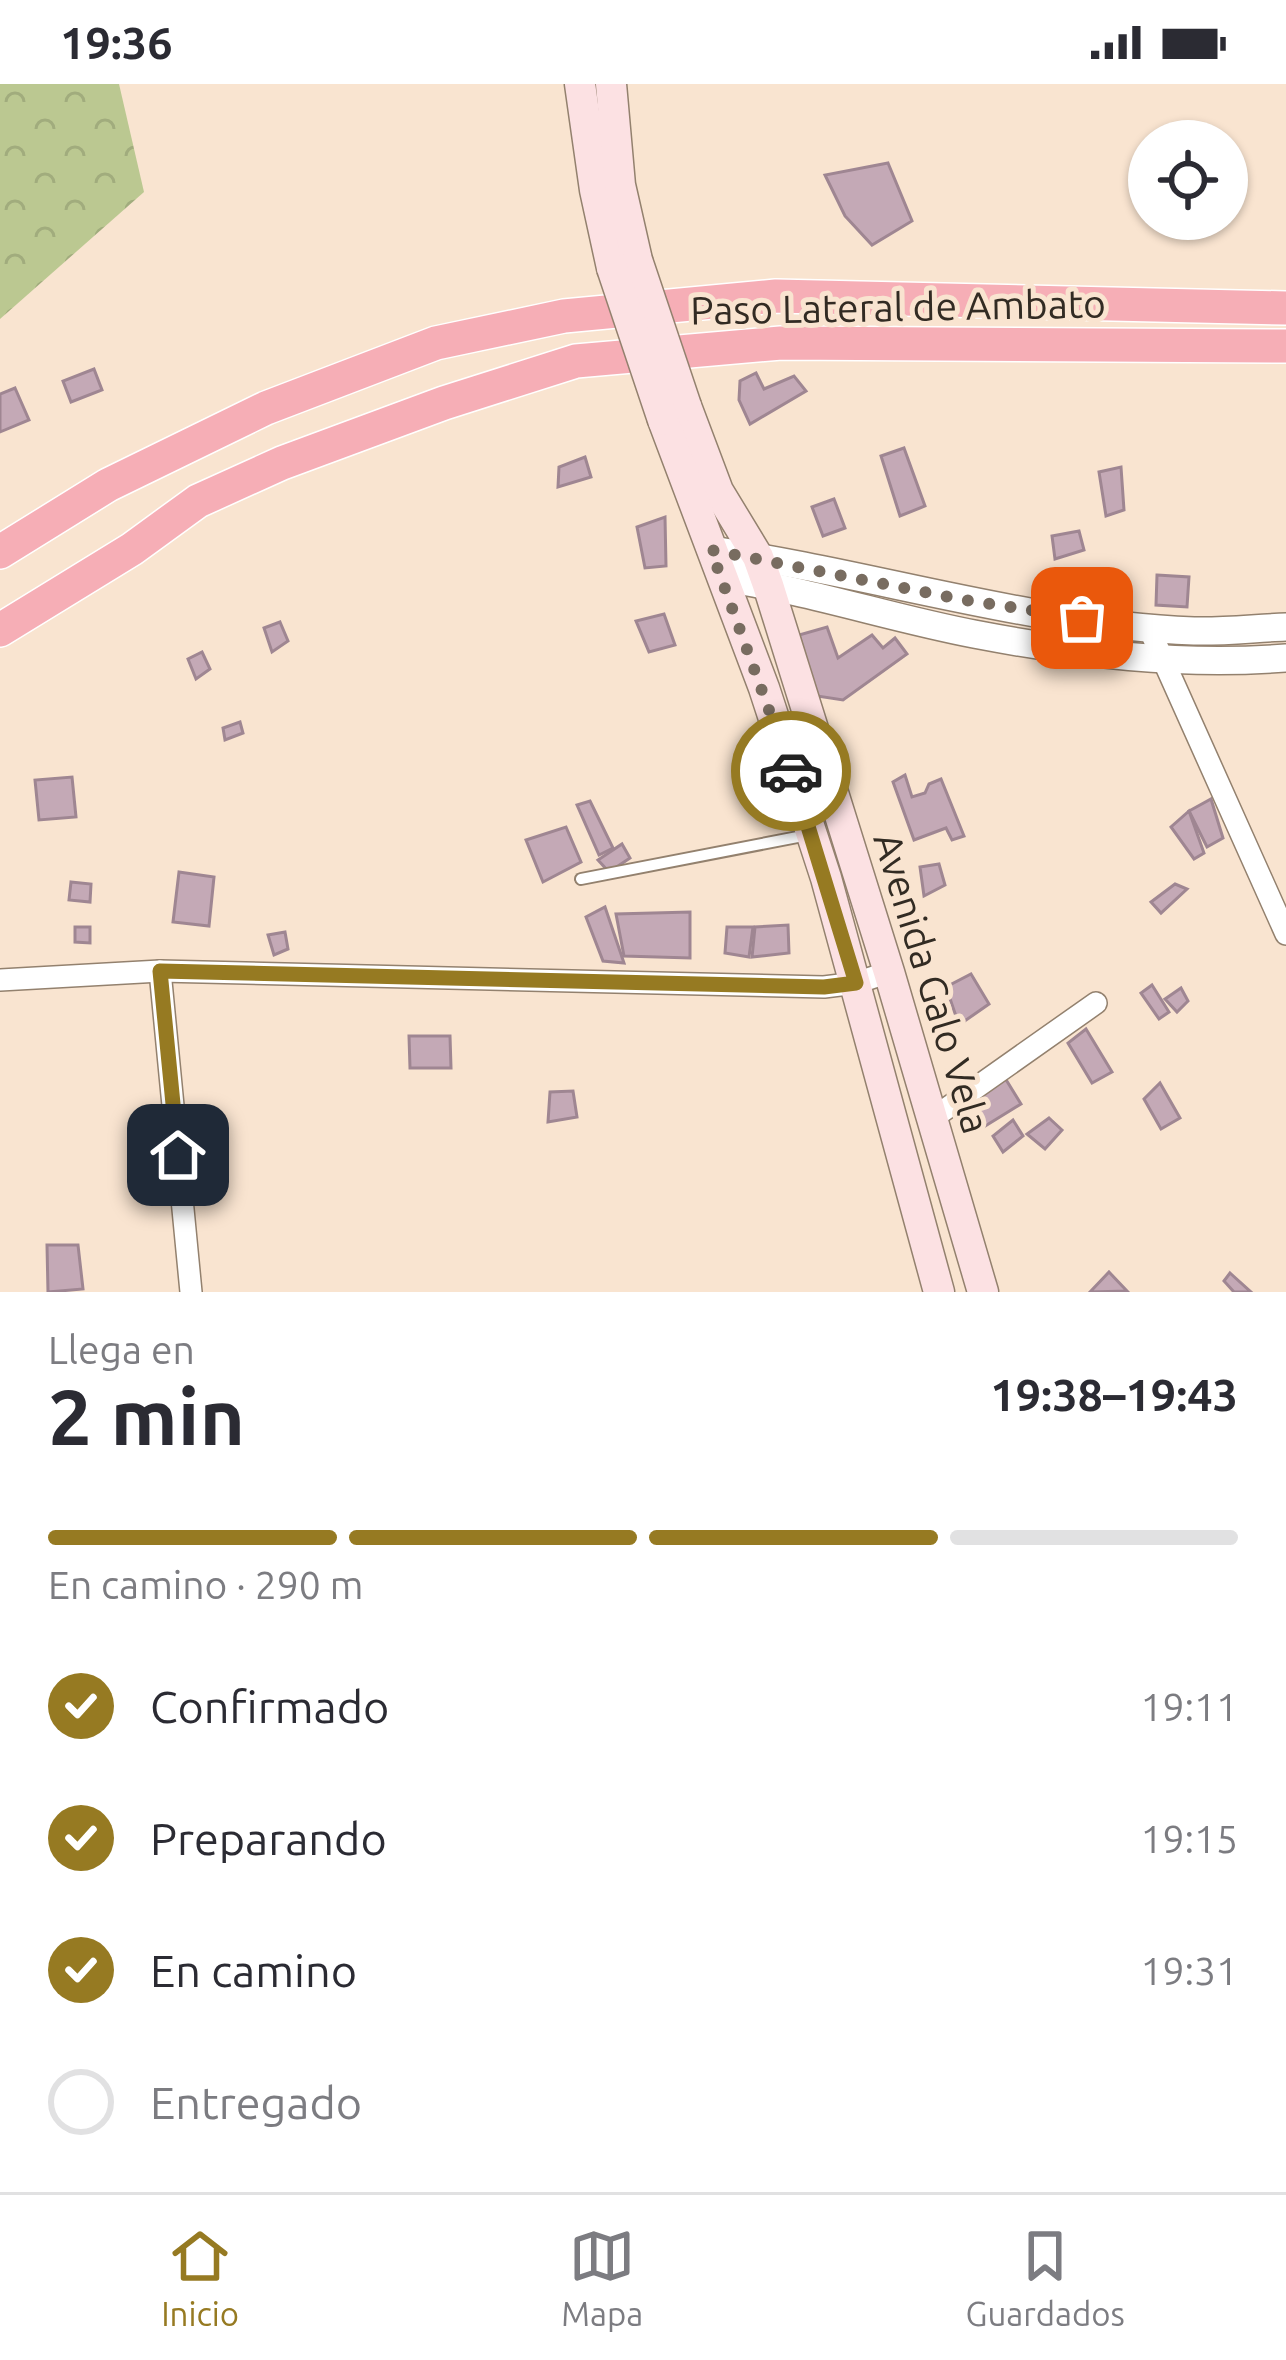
<!DOCTYPE html>
<html lang="es">
<head>
<meta charset="utf-8">
<style>
  :root { --surface:#fff; --page:#f2f2f3; --text:#2b2b33; --muted:#7c7c81; --line:#e1e1e2; --accent:#967a22 }
  body { margin:0; font-family:Ubuntu,sans-serif; background:var(--page); color:var(--text); height:100vh; display:flex; flex-direction:column; font-size:45px; white-space:nowrap }
  * { box-sizing:border-box; margin:0 }
  p { font-size:39px; color:var(--muted) }
  .icon { flex:none; width:66px; height:66px; fill:none; stroke:currentColor; stroke-width:2; stroke-linecap:round; stroke-linejoin:round }
  .map { position:relative; height:1208px; overflow:hidden }
  .details { display:flex; flex-direction:column; background:var(--surface); flex:1 }
  .details>* { flex:none }
  .buttons { position:absolute; left:1128px; top:36px; display:grid; gap:24px }
  .buttons a { display:grid; place-items:center; width:120px; height:120px; border-radius:50%; background:var(--surface); box-shadow:0 3px 9px #0004; font-size:60px }
  .pin { position:absolute; display:grid; place-items:center; width:102px; height:102px; color:#fff; margin:-51px; border-radius:24px; box-shadow:0 6px 18px #0006 }
  .courier { position:absolute; display:grid; place-items:center; width:120px; height:120px; margin:-60px; border:9px solid #967a22; border-radius:50%; background:#fff; color:#222; box-shadow:0 3px 15px #0007 }
  .headline em { font-style:normal; font-weight:600 }
  .headline div { display:flex; flex-direction:column-reverse }
  .headline { display:flex; align-items:center; justify-content:space-between; height:204px; padding:0 48px }
  h1 { font-size:78px; font-weight:600; line-height:90px }
  .bar { display:grid; grid-template-columns:repeat(4,1fr); gap:18px 12px; align-content:center; height:144px; padding:0 48px }
  .bar i { height:15px; border-radius:9px; background:var(--line) }
  .bar .on { background:var(--accent) }
  .bar p { grid-column:span 4 }
  ol { padding:0 48px; list-style:none }
  li { display:flex; align-items:center; gap:36px; height:132px }
  li p { margin-inline-start:auto }
  li .icon { padding:12px; border-radius:50%; background:var(--accent); color:#fff; stroke-width:4 }
  li:last-child { color:var(--muted) }
  li i { width:66px; height:66px; border:6px solid var(--line); border-radius:50% }
  .status { display:flex; justify-content:space-between; align-items:center; height:84px; padding:0 60px; background:var(--surface); direction:ltr }
  .status svg { height:33px; fill:currentColor }
  .tab-bar { display:flex; justify-content:space-around; align-items:center; height:168px; border-top:3px solid var(--line); background:var(--surface); font-size:33px; color:var(--muted) }
  .tab-bar a { display:grid; justify-items:center; gap:6px }
  .tab-bar .on { color:var(--accent) }
  .map>svg:first-child { display:block }
  .park { fill:url(#park-crowns) }
  .building { fill:#c4a9b6; stroke:#9f8692; stroke-width:3 }
  .lines { fill:none; stroke-linecap:round; stroke-linejoin:round }
  .service-casing { stroke:#93816e; stroke-width:14 }
  .minor-casing { stroke:#93816e; stroke-width:24 }
  .tertiary-casing { stroke:#93816e; stroke-width:30 }
  .secondary-casing { stroke:#93816e; stroke-width:33 }
  .trunk-casing { stroke:#fff; stroke-width:36 }
  .service { stroke:#fff; stroke-width:10 }
  .minor { stroke:#fff; stroke-width:21 }
  .tertiary { stroke:#fff; stroke-width:27 }
  .secondary { stroke:#fce1e3; stroke-width:30 }
  .trunk { stroke:#f6aeb6; stroke-width:33 }
  .secondary-bridge-casing { stroke:#93816e; stroke-width:33; stroke-linecap:butt }
  .secondary-bridge { stroke:#fce1e3; stroke-width:30 }
  .done { stroke:#786c60; stroke-width:12; stroke-dasharray:0 21.6 }
  .route { stroke:#967a22; stroke-width:15 }
  .labels { text-anchor:middle; stroke-width:10; stroke-linejoin:round; paint-order:stroke }
  .street-label { font-size:39px; fill:#322b23; stroke:#f9e4d0 }
</style>
</head>
<body>
<div class="status"><b>19:36</b><svg viewBox="0 0 49 12"><path d="M0 12V9h3v3zM5 12V6h3v6zM10 12V3h3v9zM15 12V0h3v12zM26 1h20v11H26zM47 4h2v5h-2z"/></svg></div>
<div class="map">
<svg width="1286" height="1208" viewBox="0 0 1286 1208">
  <defs>
    <pattern id="park-crowns" width="20" height="18" patternUnits="userSpaceOnUse" patternTransform="scale(3)"><rect width="20" height="18" fill="#bbc891"/><path d="M2 6a3 3 0 1 1 6 0M12 15a3 3 0 1 1 6 0" fill="none" stroke="#a1ac7d"/></pattern>
  </defs>
  <rect width="100%" height="100%" fill="#f9e4d0"/>
  <path class="park" d="M0 0H119L144 108 0 235Z"/>
  <g class="building">
    <path d="M888 79 912 137 872 161 845 132 825 91Z"/>
    <path d="M94 285 102 306 71 318 63 297Z"/>
    <path d="M756 289 764 305 794 292 806 307 750 340 739 316 740 297Z"/>
    <path d="M15 304 29 336 0 348V310Z"/>
    <path d="M904 364 925 422 900 432 881 372Z"/>
    <path d="M585 373 591 393 558 403 559 383Z"/>
    <path d="M1121 383 1124 426 1106 432 1099 388Z"/>
    <path d="M834 415 845 444 823 452 812 423Z"/>
    <path d="M665 433 666 482 645 484 637 443Z"/>
    <path d="M1079 447 1084 466 1055 475 1052 452Z"/>
    <path d="M1157 491 1189 493 1187 523 1156 521Z"/>
    <path d="M664 530 675 561 649 568 636 537Z"/>
    <path d="M280 538 288 557 272 568 264 544Z"/>
    <path d="M827 543 838 574 872 551 883 564 895 554 907 570 843 616 817 612 799 551Z"/>
    <path d="M202 568 210 585 196 595 188 575Z"/>
    <path d="M240 638 243 649 225 656 223 644Z"/>
    <path d="M779 690 787 735 770 739 759 695Z"/>
    <path d="M905 691 912 713 925 709 929 700 941 695 964 752 952 756 946 744 914 756 893 698Z"/>
    <path d="M72 693 76 733 39 736 35 696Z"/>
    <path d="M1211 715 1223 754 1207 763 1189 727Z"/>
    <path d="M590 717 613 764 599 771 577 721Z"/>
    <path d="M1189 727 1204 769 1194 775 1171 743Z"/>
    <path d="M566 743 581 778 543 798 526 756Z"/>
    <path d="M622 760 630 774 609 788 598 776Z"/>
    <path d="M939 780 945 801 924 812 920 783Z"/>
    <path d="M179 788 214 793 209 842 173 838Z"/>
    <path d="M71 798 91 800 90 818 69 816Z"/>
    <path d="M1175 800 1187 805 1161 829 1151 818Z"/>
    <path d="M605 823 624 879 603 877 586 833Z"/>
    <path d="M690 828V874L624 872 616 830Z"/>
    <path d="M788 841 789 869 752 873 755 843Z"/>
    <path d="M75 843H90V859L75 858Z"/>
    <path d="M727 843H753L749 873 725 869Z"/>
    <path d="M285 848 288 865 274 871 268 851Z"/>
    <path d="M971 890 989 920 959 941 946 903Z"/>
    <path d="M1152 901 1169 928 1159 935 1141 909Z"/>
    <path d="M1181 904 1188 917 1177 928 1165 915Z"/>
    <path d="M1086 945 1112 988 1092 999 1068 959Z"/>
    <path d="M409 952H450L451 984H410Z"/>
    <path d="M1005 994 1021 1020 982 1044 965 1017Z"/>
    <path d="M1160 999 1180 1034 1161 1045 1144 1015Z"/>
    <path d="M573 1007 577 1033 548 1038 550 1008Z"/>
    <path d="M1049 1034 1062 1046 1045 1065 1027 1050Z"/>
    <path d="M1013 1036 1023 1052 1003 1068 993 1052Z"/>
    <path d="M47 1161H78L83 1205 48 1208Z"/>
    <path d="M1109 1188 1127 1207 1090 1208Z"/>
    <path d="M1230 1189 1251 1208H1234L1224 1197Z"/>
  </g>
  <g class="lines">
    <g class="service-casing">
      <path id="service" d="M581 795 808 751"/>
    </g>
    <g class="minor-casing">
      <g id="minor">
        <path d="M1148 542 1286 850"/>
        <path d="M160 887 191 1208"/>
        <path d="M0 896 160 887 824 903 856 899 889 888"/>
        <path d="M933 1034 1096 919"/>
      </g>
    </g>
    <g class="tertiary-casing">
      <g id="tertiary">
        <path d="M711 466C872 489 1030 541 1194 547 1224 548 1256 544 1286 543"/>
        <path d="M722 494C807 506 890 534 974 550 1078 570 1180 582 1286 574"/>
      </g>
    </g>
    <g class="secondary-casing">
      <g id="secondary">
        <path d="M580 0 595 106 612 184"/>
        <path d="M611 0 620 101 637 176"/>
        <path d="M686 322 718 407 758 473 768 501 889 888 983 1208"/>
        <path d="M663 336 764 604 826 794 939 1208"/>
      </g>
    </g>
    <g class="trunk-casing">
      <g id="trunk">
        <path d="M0 468 108 401 266 324 436 259 564 232 776 212 1286 224"/>
        <path d="M0 546 132 465 198 417 282 379 444 319 576 277 781 259 1286 262"/>
      </g>
    </g>
    <use href="#service" class="service"/>
    <use href="#minor" class="minor"/>
    <use href="#tertiary" class="tertiary"/>
    <use href="#secondary" class="secondary"/>
    <use href="#trunk" class="trunk"/>
    <g class="secondary-bridge-casing">
      <g id="secondary-bridge">
        <path d="M637 176 686 322"/>
        <path d="M612 184 663 336"/>
      </g>
    </g>
    <use href="#secondary-bridge" class="secondary-bridge"/>
  </g>
  <g class="lines">
    <path class="done" d="M791 687 711 466 965 516 1082 534"/>
    <path class="route" d="M178 1071 160 887 824 903 856 899 791 687"/>
  </g>
  <g class="labels">
    <g class="street-label">
      <text transform="translate(898 223) rotate(-1)" y="14">Paso Lateral de Ambato</text>
      <text transform="translate(932 899) rotate(73)" y="14">Avenida Galo Vela</text>
    </g>
  </g>
</svg>
<div class="buttons">
<a><svg class="icon" aria-label="locate" viewBox="0 0 24 24"><circle cx="12" cy="12" r="6"/><path d="M12 2v4M12 18v4M2 12h4M18 12h4"/></svg></a>
</div>
<div class="pin" style="left:1082px;top:534px;background:#ea580c"><svg class="icon" aria-label="bag" viewBox="0 0 24 24"><path d="M5 8h14l-1 12H6zM9 8a3 3 0 0 1 6 0"/></svg></div>
<div class="pin" style="left:178px;top:1071px;background:#1f2937"><svg class="icon" aria-label="home" viewBox="0 0 24 24"><path d="M3 11l9-7 9 7M6 9v11h12V9"/></svg></div>
<div class="courier" style="left:791px;top:687px"><svg class="icon" aria-label="car" viewBox="0 0 24 24"><path d="M5 17H2v-5l4-1 3-4h7l3 4 3 1v5h-3M9 17h6M6 11h13"/><circle cx="7" cy="17" r="2"/><circle cx="17" cy="17" r="2"/></svg></div>
</div>
<section class="details">
<div class="headline"><div><h1>2 min</h1><p>Llega en</p></div><em>19:38–19:43</em></div>
<div class="bar"><i class="on"></i><i class="on"></i><i class="on"></i><i></i><p>En camino · 290 m</p></div>
<ol>
<li><svg class="icon" aria-label="check" viewBox="0 0 24 24"><path d="M5 12l5 5 9-10"/></svg>Confirmado<p>19:11</p></li>
<li><svg class="icon" aria-label="check" viewBox="0 0 24 24"><path d="M5 12l5 5 9-10"/></svg>Preparando<p>19:15</p></li>
<li><svg class="icon" aria-label="check" viewBox="0 0 24 24"><path d="M5 12l5 5 9-10"/></svg>En camino<p>19:31</p></li>
<li><i></i>Entregado</li>
</ol>
</section>
<nav class="tab-bar">
<a class="on"><svg class="icon" aria-label="home" viewBox="0 0 24 24"><path d="M3 11l9-7 9 7M6 9v11h12V9"/></svg>Inicio</a>
<a><svg class="icon" aria-label="map" viewBox="0 0 24 24"><path d="M3 6l6-2 6 2 6-2v14l-6 2-6-2-6 2zM9 4v14M15 6v14"/></svg>Mapa</a>
<a><svg class="icon" aria-label="saved" viewBox="0 0 24 24"><path d="M7 4h10v16l-5-4-5 4z"/></svg>Guardados</a>
</nav>
</body>
</html>
